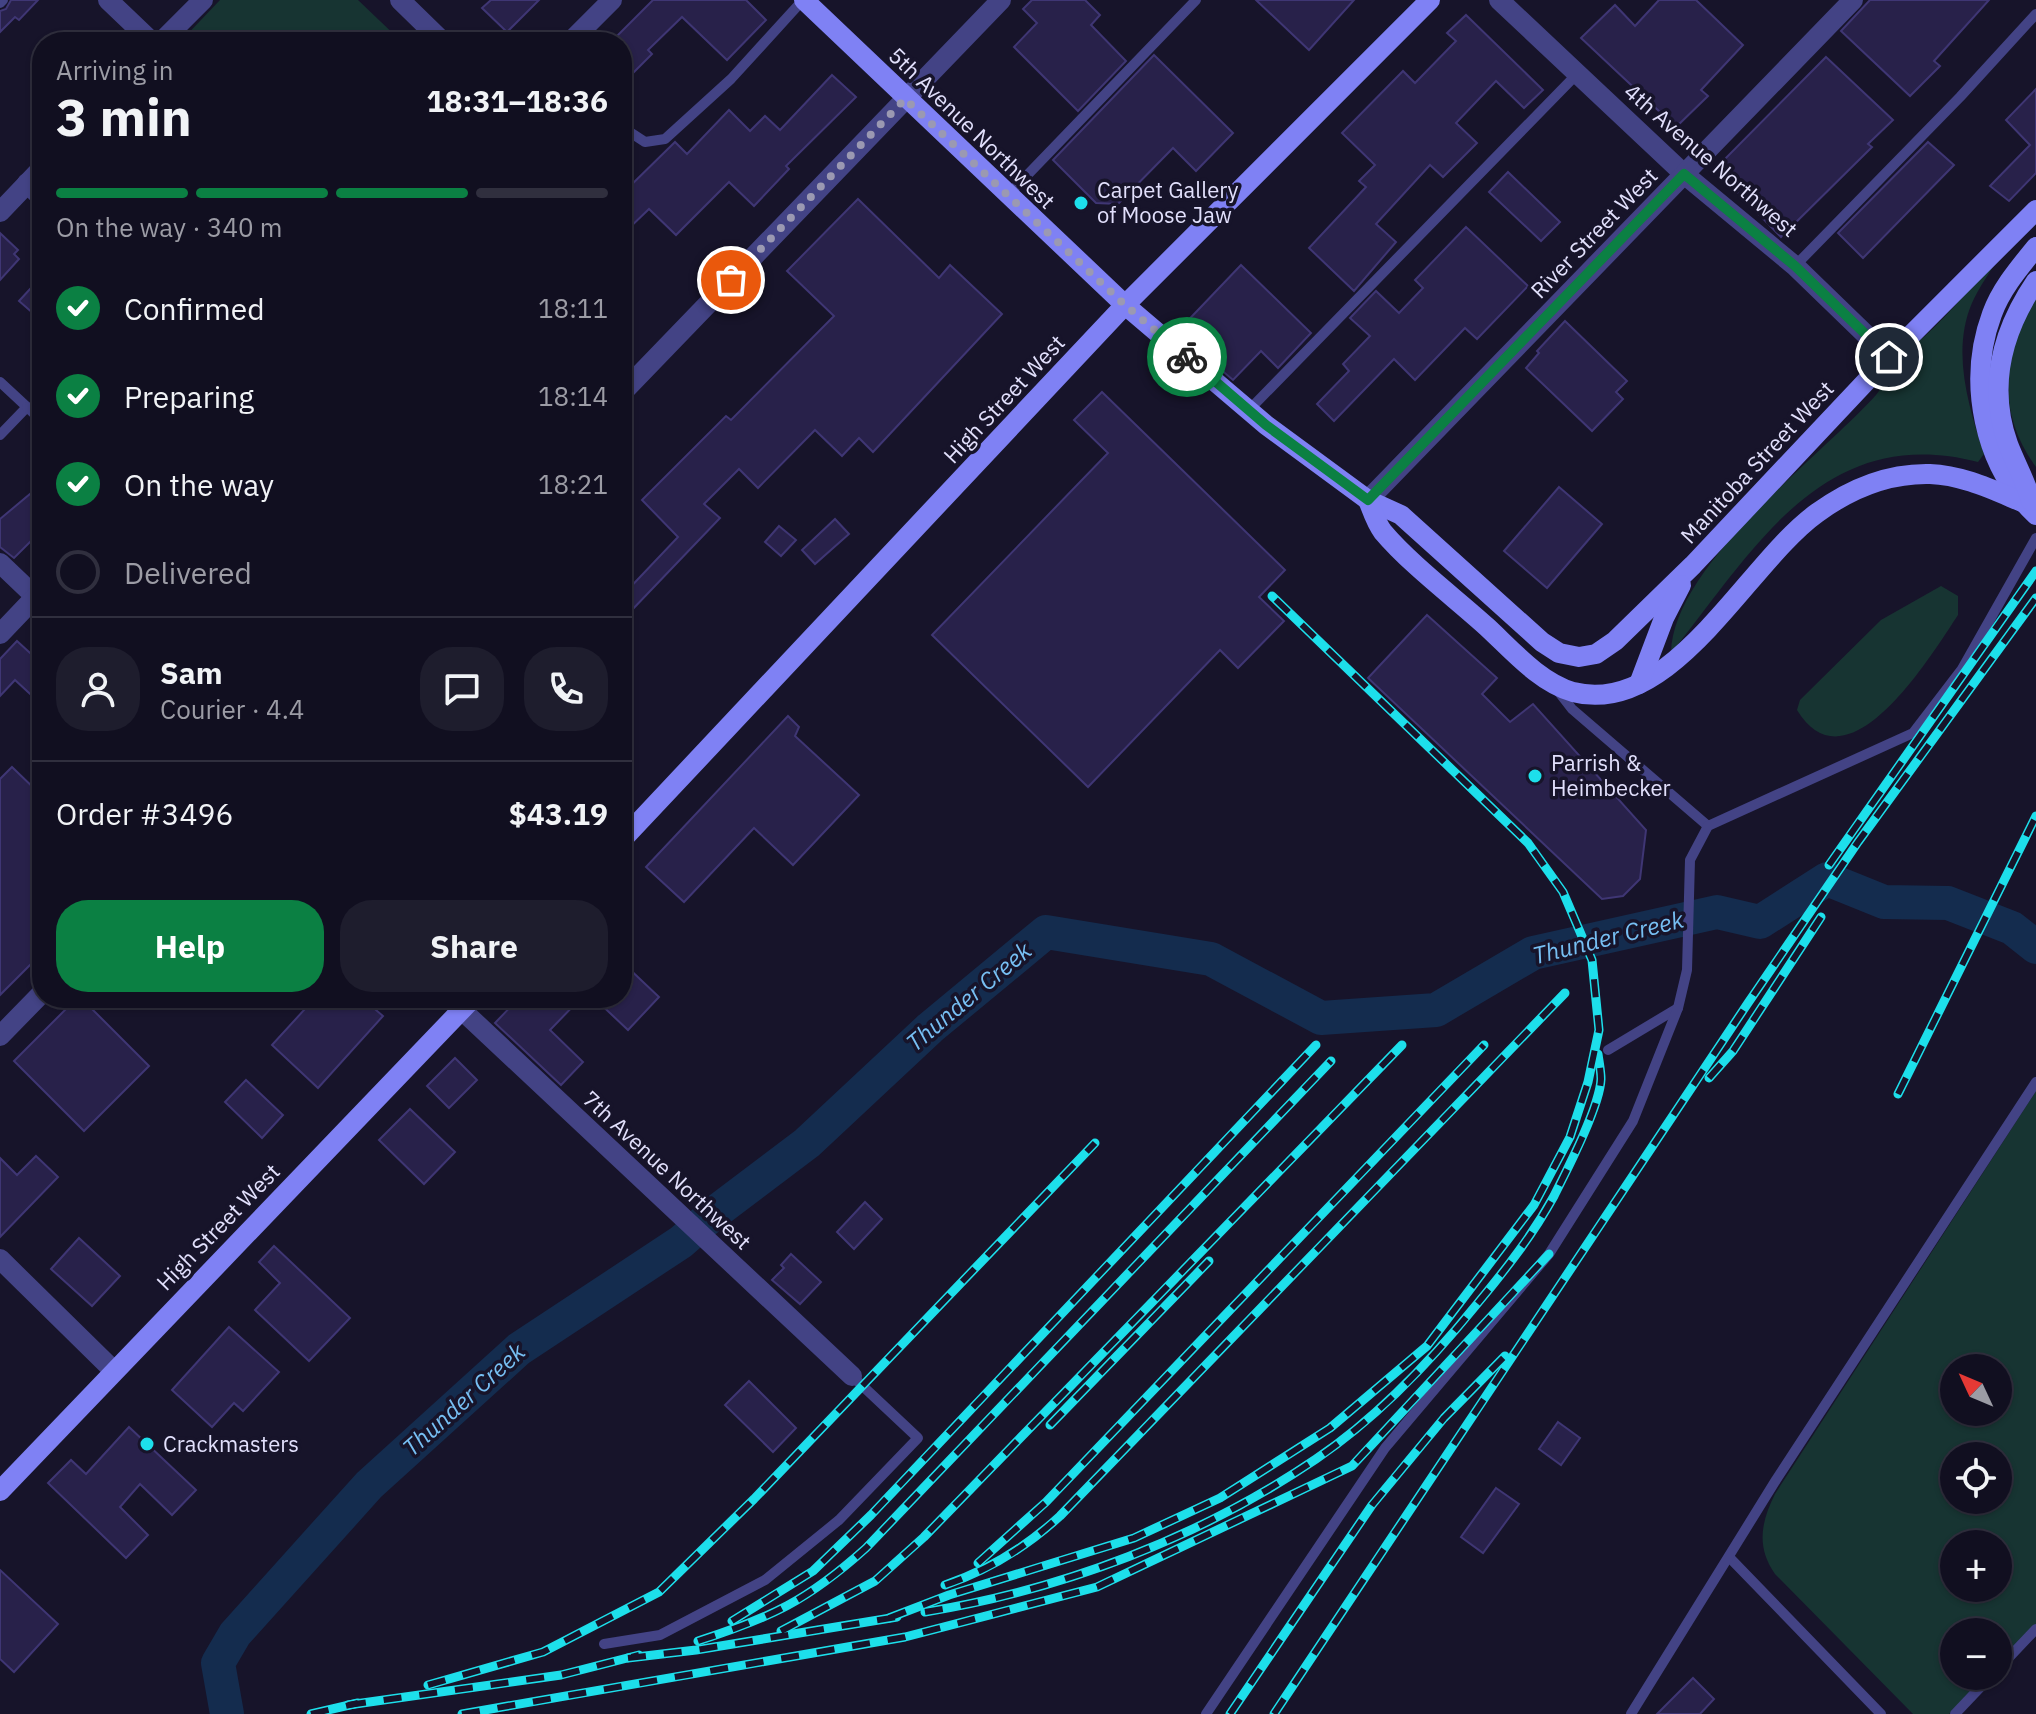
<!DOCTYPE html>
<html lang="en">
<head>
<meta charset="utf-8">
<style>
  :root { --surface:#110f20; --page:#1e1d2d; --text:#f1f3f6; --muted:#9c9ca5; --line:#302f3e; --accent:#0b8043 }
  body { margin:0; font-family:"IBM Plex Sans",sans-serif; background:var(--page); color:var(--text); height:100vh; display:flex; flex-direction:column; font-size:30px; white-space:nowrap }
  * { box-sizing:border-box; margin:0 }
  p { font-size:26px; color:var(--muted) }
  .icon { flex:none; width:44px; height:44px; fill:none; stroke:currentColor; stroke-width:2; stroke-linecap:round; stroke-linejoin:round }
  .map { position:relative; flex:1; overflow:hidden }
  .sheet { position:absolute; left:32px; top:32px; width:600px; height:976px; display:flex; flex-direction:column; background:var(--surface); border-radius:32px; box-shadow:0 2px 6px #0004,0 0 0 2px var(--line) }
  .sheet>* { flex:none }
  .needle { width:52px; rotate:314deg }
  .fabs { position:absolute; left:1940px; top:1354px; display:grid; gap:16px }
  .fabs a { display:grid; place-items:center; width:72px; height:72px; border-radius:50%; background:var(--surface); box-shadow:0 2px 6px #0004,0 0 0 2px var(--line); font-size:40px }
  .pin { position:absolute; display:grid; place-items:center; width:68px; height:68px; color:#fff; margin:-34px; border:4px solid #fff; border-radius:50%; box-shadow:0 2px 8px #0007 }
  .courier { position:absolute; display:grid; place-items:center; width:80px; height:80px; margin:-40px; border:6px solid #0b8043; border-radius:50%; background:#fff; color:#222; box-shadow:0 2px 10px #0007 }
  .summary em { font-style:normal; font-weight:700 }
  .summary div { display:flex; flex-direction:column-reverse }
  .summary { display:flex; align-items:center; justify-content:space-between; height:136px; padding:0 24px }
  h1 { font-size:52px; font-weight:700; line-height:60px }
  .bar { display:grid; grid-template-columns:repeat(4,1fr); gap:12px 8px; align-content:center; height:96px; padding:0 24px }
  .bar i { height:10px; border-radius:6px; background:var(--line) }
  .bar .active { background:var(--accent) }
  .bar p { grid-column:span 4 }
  .line { display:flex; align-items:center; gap:20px; padding:0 24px; border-top:2px solid var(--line) }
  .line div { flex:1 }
  .round { display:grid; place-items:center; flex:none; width:84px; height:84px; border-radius:32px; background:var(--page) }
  ol { padding:0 24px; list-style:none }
  li { display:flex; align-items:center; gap:24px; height:88px }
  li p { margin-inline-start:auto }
  li .icon { padding:8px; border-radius:50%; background:var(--accent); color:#fff; stroke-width:4 }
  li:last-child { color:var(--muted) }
  li i { width:44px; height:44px; border:4px solid var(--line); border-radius:50% }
  .action { display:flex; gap:16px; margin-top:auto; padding:16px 24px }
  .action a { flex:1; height:92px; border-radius:32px; background:var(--accent); color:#fff; font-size:32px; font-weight:700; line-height:92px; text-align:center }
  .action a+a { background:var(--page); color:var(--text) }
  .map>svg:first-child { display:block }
  .green { fill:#173432; fill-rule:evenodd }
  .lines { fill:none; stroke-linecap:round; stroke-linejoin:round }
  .river { stroke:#142c4e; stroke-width:34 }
  .building { fill:#28214a; stroke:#3f3674; stroke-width:2 }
  .lane { stroke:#434385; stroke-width:10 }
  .street { stroke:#434385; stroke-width:20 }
  .secondary { stroke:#7f81f4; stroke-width:20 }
  .rail-casing { stroke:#1ddfeb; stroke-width:9 }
  .rail { stroke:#17142a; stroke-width:6; stroke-dasharray:18; stroke-linecap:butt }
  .done { stroke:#9b99b2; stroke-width:8; stroke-dasharray:0 14.4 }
  .route { stroke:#0b8043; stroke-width:10 }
  .poi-dot { fill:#1ddfeb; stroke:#17142a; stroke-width:3 }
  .labels { text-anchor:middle; stroke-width:7; stroke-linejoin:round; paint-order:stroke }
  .street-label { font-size:22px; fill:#e2e0fc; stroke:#17142a }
  .poi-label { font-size:22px; fill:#e2e0fc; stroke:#17142a; text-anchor:start }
  .water-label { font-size:24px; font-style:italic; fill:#77bff3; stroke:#17142a }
</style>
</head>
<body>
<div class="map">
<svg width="2036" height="1714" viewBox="0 0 2036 1714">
  <rect width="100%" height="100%" fill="#17142a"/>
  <g class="green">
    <path d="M220 0H358L402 42H180Z"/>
    <path d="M2007 245C1996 264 1981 283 1972 303 1951 352 1969 407 1984 454L1978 462C1823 422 1754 550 1671 653 1673 565 1818 459 1876 395 1886 383 1888 370 1896 358 1902 348 1917 343 1925 336 1955 309 1980 275 2007 245Z"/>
    <path d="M2036 295V467C1995 412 2003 351 2036 295Z"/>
    <path d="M1941 586 1958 596V615C1932 654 1848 794 1797 710L1800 700 1881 620Z"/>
    <path d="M2036 1091V1627L1998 1665V1632H1954V1676H1987L1949 1714H1913L1775 1574C1756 1547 1761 1522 1775 1494ZM1954 1368H1998V1412H1954ZM1954 1456H1998V1500H1954ZM1954 1544H1998V1588H1954Z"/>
  </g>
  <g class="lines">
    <path class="river" d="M227 1714 218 1663 235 1634 369 1485 519 1349 681 1242 713 1214 807 1143 930 1028 1046 932 1211 959 1321 1018 1436 1010 1533 953 1717 912 1760 922 1827 879 1884 902 1948 903 2012 928 2036 947"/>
  </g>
  <g class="building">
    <path d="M11 0H38L19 20 15 17 0 32V11L6 9Z"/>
    <path d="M491 0H539L507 32 482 8Z"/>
    <path d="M653 0H746L766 20 727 60 682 17 648 50 652 54 622 84V42H611Z"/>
    <path d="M1032 0H1085L1100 15 1091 25 1126 61 1078 111 1014 47 1037 23 1023 9Z"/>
    <path d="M1256 0H1354L1309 50Z"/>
    <path d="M1659 0H1696L1743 45 1701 90 1708 96 1676 127 1581 38 1615 5 1635 26Z"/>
    <path d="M1870 0H1989L1934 61 1940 66 1910 96 1841 31Z"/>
    <path d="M1466 15 1543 90 1524 108 1496 81 1456 123 1477 143 1443 177 1430 165 1376 224 1396 242 1354 291 1309 248 1366 187 1359 181 1375 165 1342 133 1403 71 1415 83 1456 41 1447 33Z"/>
    <path d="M1154 55 1233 133 1196 171 1173 148 1118 204 1096 203 1053 160Z"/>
    <path d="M1826 57 1893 120 1868 144 1872 147 1781 237 1715 169Z"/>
    <path d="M832 75 856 97 786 166 789 169 754 206 729 182 676 235 649 209 622 235V194L675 142 687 154 729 110 750 131 765 116 780 130Z"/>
    <path d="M2036 89V173L2009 201 1990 186 2030 145 2006 120Z"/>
    <path d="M1928 142 1954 165 1863 258 1838 233Z"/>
    <path d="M1508 172 1560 222 1541 241 1489 192Z"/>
    <path d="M858 199 939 278 950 265 1002 314 873 452 859 438 842 456 815 430 758 488 739 469 704 504 720 518 630 612 622 604V596L678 537 642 500 726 416 731 420 834 316 787 271Z"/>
    <path d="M1466 227 1528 286 1477 339 1465 328 1415 380 1394 359 1334 421 1317 404 1349 371 1343 364 1370 336 1350 318 1376 291 1399 313 1423 288 1415 280Z"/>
    <path d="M0 233 18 250 14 254 19 259 0 280Z"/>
    <path d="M1241 265 1311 333 1278 368 1261 351 1233 380 1177 332Z"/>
    <path d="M42 276V321L19 301Z"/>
    <path d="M1565 321 1627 381 1616 392 1623 399 1592 431 1526 368 1539 353 1537 351Z"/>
    <path d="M1102 392 1285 570 1259 597 1284 621 1238 668 1220 650 1088 787 932 635 1108 453 1074 420Z"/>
    <path d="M42 484V530L14 558 0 547V519Z"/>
    <path d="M1559 487 1602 524 1547 588 1504 551Z"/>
    <path d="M835 519 849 534 815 564 802 550Z"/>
    <path d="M779 526 796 540 781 556 765 542Z"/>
    <path d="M1427 615 1497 678 1482 694 1510 722 1533 704 1646 830 1640 879 1623 896 1602 899 1368 678Z"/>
    <path d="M17 641 42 664V705L15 680 0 696V659Z"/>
    <path d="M788 716 799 727 795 736 859 795 793 865 754 828 684 902 646 867Z"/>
    <path d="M12 767 42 796V953L0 995V779Z"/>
    <path d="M622 962 659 997 628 1030 594 998H622Z"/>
    <path d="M77 998H81L149 1066 84 1131 14 1061Z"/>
    <path d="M315 998H362L383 1016 318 1088 272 1045Z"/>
    <path d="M519 998H581L550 1030 583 1062 561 1085 495 1023Z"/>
    <path d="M455 1058 477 1080 449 1108 427 1086Z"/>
    <path d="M246 1080 283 1115 262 1138 225 1102Z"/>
    <path d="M410 1109 455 1152 424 1184 379 1140Z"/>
    <path d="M36 1156 58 1177 0 1237V1158L17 1175Z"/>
    <path d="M865 1202 882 1219 854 1249 837 1232Z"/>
    <path d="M79 1238 120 1276 92 1306 51 1269Z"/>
    <path d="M274 1246 350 1318 309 1361 255 1310 280 1283 259 1262Z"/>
    <path d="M791 1254 821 1282 800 1304 772 1280 784 1268 781 1265Z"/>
    <path d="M229 1327 279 1372 243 1411 234 1403 212 1427 172 1390Z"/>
    <path d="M749 1381 796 1428 773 1452 725 1405Z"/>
    <path d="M1558 1422 1580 1438 1561 1465 1539 1449Z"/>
    <path d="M129 1427 196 1490 172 1515 140 1484 120 1507 148 1535 126 1558 48 1483 71 1460 86 1474Z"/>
    <path d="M1496 1488 1519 1504 1483 1553 1461 1537Z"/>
    <path d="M0 1570 58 1624 14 1672 0 1659Z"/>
    <path d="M1693 1678 1714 1699 1700 1714H1657Z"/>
  </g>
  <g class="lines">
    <g class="lane">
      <path d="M0 3 3 0"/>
      <path d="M622 127 645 142 665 139 731 79 803 0"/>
      <path d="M1009 194 1196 0"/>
      <path d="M1795 266 1960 97 2036 14"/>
      <path d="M0 382 27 407 0 435"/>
      <path d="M27 407 42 421"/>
      <path d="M1250 409 1578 73"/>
      <path d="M1558 691 1572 709 1708 826"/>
      <path d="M1608 1050 1678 1008"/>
      <path d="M1729 1557 1881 1714"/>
      <path d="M604 1644 660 1635 765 1580 839 1520 918 1438 852 1376"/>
      <path d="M1998 1669 2036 1629"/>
      <path d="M1206 1714 1385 1448 1549 1254 1633 1121 1678 1008 1687 970 1690 860 1708 826 1913 733 1962 669 2036 538"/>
      <path d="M1631 1714 1776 1480 2036 1082"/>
      <path d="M1955 1714 1991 1676"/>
    </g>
    <g class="street">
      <path d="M108 0 152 42"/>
      <path d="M400 0 443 42"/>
      <path d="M1499 0 1684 174 1795 266 1889 357"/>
      <path d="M161 42 203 0"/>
      <path d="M570 42 612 0"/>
      <path d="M27 183 42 198"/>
      <path d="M0 212 42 168"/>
      <path d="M622 393 1001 0"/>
      <path d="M1368 500 1853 0"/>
      <path d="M0 563 42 603"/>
      <path d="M0 634 42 590"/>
      <path d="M449 998 852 1376"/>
      <path d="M0 1036 42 993"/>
      <path d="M0 1259 114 1371"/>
    </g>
    <g class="secondary">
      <path d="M804 0 1125 305 1266 425 1368 500 1401 515 1542 642 1559 653 1579 657 1596 654 1615 641 1693 565 1889 357 2036 210"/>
      <path d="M2036 247C2019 268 2001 289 1992 314 1967 381 1983 465 2036 515"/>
      <path d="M1368 500C1372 510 1376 523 1383 532 1410 564 1455 598 1487 627 1512 650 1539 682 1573 692 1672 718 1747 563 1817 513 1850 489 1889 473 1930 474 1962 475 1993 490 2022 502"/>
      <path d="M2031 501C2026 481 2015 463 2008 444 1987 385 2002 331 2036 281"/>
      <path d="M1639 684 1664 618 1681 585"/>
      <path d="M622 840 1125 305 1430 0"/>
      <path d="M0 1491 473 998"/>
    </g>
    <g class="rail-casing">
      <g id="rail">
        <path d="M1829 865 2036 571"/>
        <path d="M1709 1078 1733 1051 1821 917"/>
        <path d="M1898 1094 2036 816"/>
        <path d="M1050 1425 1209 1261"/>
        <path d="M978 1563 1046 1502 1484 1045"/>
        <path d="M945 1585C989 1570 1025 1548 1060 1516L1565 993"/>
        <path d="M925 1612C1062 1590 1201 1537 1316 1459 1378 1417 1431 1361 1477 1304 1506 1269 1532 1236 1554 1196 1567 1170 1600 1106 1601 1079 1601 1071 1599 1062 1598 1054"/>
        <path d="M889 1618 949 1595 1134 1538 1220 1498 1330 1428 1427 1346 1534 1205 1570 1137 1588 1082 1599 1030 1592 960 1563 892 1528 843 1272 596"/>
        <path d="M732 1621 813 1571 871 1515 1316 1045"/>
        <path d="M781 1631 875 1581 924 1537 1402 1045"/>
        <path d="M698 1641C772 1617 807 1601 866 1548L1331 1061"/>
        <path d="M628 1658 696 1650 897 1617"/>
        <path d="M428 1685 543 1652 659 1592 754 1499 1095 1143"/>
        <path d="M348 1705 561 1675 639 1655"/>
        <path d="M311 1714 358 1703"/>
        <path d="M462 1714 905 1637 1097 1587 1352 1466 1549 1254"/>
        <path d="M1230 1714 1372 1505 1444 1418 1505 1356"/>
        <path d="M1274 1714 1748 1003 1858 842 2036 598"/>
      </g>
    </g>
    <use href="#rail" class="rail"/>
  </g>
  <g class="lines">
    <path class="done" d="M731 280 905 99 1125 305 1187 357"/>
    <path class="route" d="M1187 357 1266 425 1368 500 1684 174 1795 266 1889 357"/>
  </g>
  <g class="poi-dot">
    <circle cx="1081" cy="203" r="8"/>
    <circle cx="1535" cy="776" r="8"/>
    <circle cx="147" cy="1444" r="8"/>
  </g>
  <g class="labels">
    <g class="street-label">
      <text transform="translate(972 128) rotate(44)" y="8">5th Avenue Northwest</text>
      <text transform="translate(1711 160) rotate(41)" y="8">4th Avenue Northwest</text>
      <text transform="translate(1594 233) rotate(-46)" y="8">River Street West</text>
      <text transform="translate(1004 399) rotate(-47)" y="8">High Street West</text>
      <text transform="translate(1757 462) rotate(-47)" y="8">Manitoba Street West</text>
      <text transform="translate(667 1170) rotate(43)" y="8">7th Avenue Northwest</text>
      <text transform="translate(218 1227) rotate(-46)" y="8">High Street West</text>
    </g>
    <g class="poi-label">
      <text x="1097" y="198">Carpet Gallery<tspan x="1097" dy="25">of Moose Jaw</tspan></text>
      <text x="1551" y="771">Parrish &amp;<tspan x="1551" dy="25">Heimbecker</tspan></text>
      <text x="163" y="1452">Crackmasters</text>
    </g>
    <g class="water-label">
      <text transform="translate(1608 938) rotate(-14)" y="8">Thunder Creek</text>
      <text transform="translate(969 997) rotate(-40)" y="8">Thunder Creek</text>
      <text transform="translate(464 1400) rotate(-42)" y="8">Thunder Creek</text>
    </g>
  </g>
</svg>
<div class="fabs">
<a><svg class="needle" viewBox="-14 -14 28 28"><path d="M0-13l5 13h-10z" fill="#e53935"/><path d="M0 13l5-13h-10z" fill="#9c9ca5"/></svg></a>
<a><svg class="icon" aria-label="locate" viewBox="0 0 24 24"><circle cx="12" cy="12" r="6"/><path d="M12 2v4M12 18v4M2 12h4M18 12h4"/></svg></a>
<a>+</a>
<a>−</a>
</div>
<div class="pin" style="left:731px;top:280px;background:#ea580c"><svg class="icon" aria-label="bag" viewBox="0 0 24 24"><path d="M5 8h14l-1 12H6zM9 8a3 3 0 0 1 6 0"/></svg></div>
<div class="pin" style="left:1889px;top:357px;background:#1f2937"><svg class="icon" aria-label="home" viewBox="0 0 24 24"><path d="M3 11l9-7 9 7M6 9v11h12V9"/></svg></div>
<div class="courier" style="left:1187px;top:357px"><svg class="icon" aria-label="bike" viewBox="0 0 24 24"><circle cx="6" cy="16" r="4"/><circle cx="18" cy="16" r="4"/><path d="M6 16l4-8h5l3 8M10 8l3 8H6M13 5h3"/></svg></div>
<section class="sheet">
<div class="summary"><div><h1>3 min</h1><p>Arriving in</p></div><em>18:31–18:36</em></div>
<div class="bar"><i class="active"></i><i class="active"></i><i class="active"></i><i></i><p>On the way · 340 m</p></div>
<ol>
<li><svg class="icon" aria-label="check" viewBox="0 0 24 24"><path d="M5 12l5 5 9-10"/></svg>Confirmed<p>18:11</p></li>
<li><svg class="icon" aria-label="check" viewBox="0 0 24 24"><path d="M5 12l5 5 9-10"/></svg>Preparing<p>18:14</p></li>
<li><svg class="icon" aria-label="check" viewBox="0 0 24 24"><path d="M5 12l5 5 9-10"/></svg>On the way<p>18:21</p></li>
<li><i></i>Delivered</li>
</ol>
<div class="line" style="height:144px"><a class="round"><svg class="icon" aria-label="person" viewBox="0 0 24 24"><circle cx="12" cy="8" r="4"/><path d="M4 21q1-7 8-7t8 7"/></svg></a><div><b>Sam</b><p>Courier · 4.4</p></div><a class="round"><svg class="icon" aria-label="chat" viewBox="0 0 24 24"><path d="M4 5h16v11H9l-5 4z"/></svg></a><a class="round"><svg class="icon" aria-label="phone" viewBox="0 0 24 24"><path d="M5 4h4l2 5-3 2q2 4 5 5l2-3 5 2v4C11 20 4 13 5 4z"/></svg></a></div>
<div class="line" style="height:104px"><div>Order #3496</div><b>$43.19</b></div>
<div class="action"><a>Help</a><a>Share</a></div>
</section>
</div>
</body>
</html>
